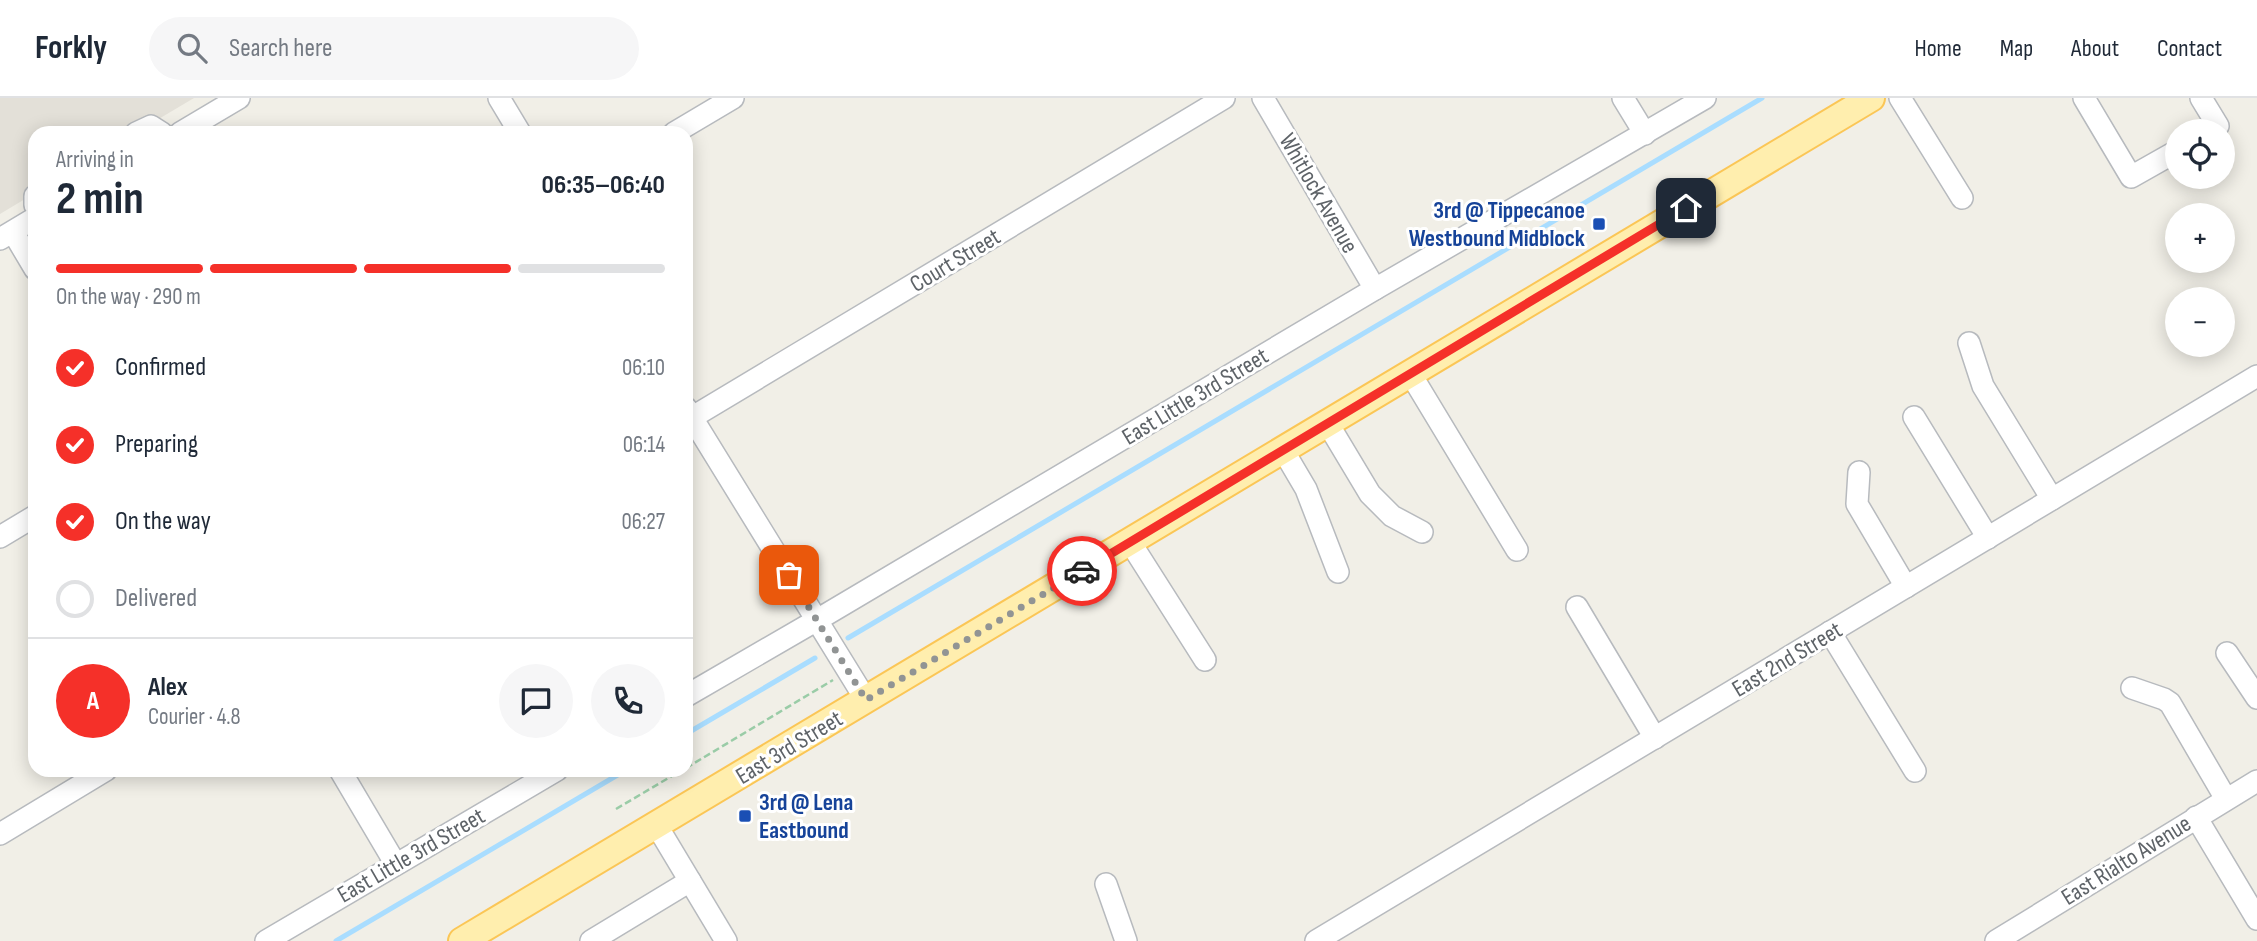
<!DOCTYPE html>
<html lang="en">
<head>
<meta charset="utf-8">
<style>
  :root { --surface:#fff; --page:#f6f6f7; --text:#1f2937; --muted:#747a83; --line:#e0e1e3; --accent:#f53029 }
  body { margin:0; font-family:"Sofia Sans Condensed",sans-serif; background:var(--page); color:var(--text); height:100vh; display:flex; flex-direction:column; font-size:26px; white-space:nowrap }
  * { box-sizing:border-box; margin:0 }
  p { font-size:23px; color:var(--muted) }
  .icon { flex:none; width:38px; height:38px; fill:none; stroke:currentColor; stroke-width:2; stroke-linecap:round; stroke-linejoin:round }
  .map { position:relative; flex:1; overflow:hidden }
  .panel { position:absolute; left:28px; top:28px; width:665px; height:651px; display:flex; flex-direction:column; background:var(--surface); border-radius:21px; box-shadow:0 4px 18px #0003 }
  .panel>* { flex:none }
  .tools { position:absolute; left:2165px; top:21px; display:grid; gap:14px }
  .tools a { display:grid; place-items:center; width:70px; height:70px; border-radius:50%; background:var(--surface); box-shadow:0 4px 18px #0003; font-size:35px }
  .pin { position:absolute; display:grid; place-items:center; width:60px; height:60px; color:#fff; margin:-30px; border-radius:14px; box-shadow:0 4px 10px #0006 }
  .courier { position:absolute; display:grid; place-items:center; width:70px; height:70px; margin:-35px; border:5px solid #f53029; border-radius:50%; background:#fff; color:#222; box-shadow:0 2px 9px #0007 }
  .head em { font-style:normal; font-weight:700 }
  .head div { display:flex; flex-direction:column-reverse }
  .head { display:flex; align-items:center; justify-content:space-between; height:119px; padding:0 28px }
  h1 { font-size:46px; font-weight:700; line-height:52px }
  .bar { display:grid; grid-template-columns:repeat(4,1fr); gap:10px 7px; align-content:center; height:84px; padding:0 28px }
  .bar i { height:9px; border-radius:5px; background:var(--line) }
  .bar .on { background:var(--accent) }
  .bar p { grid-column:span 4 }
  .line { display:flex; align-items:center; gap:18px; padding:0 28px; border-top:2px solid var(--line) }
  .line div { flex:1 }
  .round { display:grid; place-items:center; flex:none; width:74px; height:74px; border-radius:37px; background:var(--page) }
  ol { padding:0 28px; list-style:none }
  li { display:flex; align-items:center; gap:21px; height:77px }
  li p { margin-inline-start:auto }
  li .icon { padding:7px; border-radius:50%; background:var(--accent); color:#fff; stroke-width:4 }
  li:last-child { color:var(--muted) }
  li i { width:38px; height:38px; border:4px solid var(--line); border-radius:50% }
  header { display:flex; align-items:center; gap:42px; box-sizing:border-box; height:98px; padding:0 35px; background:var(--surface); border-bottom:2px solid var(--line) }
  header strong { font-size:33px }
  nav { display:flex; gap:38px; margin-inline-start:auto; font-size:24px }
  .search { width:490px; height:63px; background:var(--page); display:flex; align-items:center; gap:18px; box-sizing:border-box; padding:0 24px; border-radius:38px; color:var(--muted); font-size:26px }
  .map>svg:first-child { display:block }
  .education { fill:#e3e0d8 }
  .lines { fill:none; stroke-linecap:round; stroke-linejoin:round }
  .stream { stroke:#a9ddff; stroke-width:5 }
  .minor-casing { stroke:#b7babe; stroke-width:24 }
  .major-casing { stroke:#fbc656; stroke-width:30 }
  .path { stroke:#9acca7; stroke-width:2.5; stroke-dasharray:7 3.5; stroke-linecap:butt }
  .minor { stroke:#fff; stroke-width:21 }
  .major { stroke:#ffeeae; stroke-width:26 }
  .done { stroke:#919494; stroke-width:7; stroke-dasharray:0 12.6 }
  .route { stroke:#f53029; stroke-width:9 }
  .transit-dot { fill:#1a4fb4; stroke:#fff; stroke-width:2.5 }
  .labels { text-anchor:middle; stroke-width:6; stroke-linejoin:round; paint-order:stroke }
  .street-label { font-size:24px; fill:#5e6368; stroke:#fff }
  .transit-label { font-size:24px; font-weight:bold; fill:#164399; stroke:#fff; text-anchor:end }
</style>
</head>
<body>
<header>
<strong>Forkly</strong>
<div class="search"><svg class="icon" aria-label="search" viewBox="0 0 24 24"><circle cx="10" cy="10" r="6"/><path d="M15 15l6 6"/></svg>Search here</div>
<nav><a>Home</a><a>Map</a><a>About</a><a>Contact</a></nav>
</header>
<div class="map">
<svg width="2257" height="843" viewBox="0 0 2257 843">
  <rect width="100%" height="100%" fill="#f1efe7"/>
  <path class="education" d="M0 0H194L135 35H35V95L0 116Z"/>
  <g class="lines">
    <g class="stream">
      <path d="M848 540 1762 0"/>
      <path d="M686 636 815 560"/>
      <path d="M336 843 626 672"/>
    </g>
    <g class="minor-casing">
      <g id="minor">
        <path d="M499 0 520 35"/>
        <path d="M1263 0 1375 191"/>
        <path d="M1623 0 1645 36"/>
        <path d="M1900 0 1962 100"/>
        <path d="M2084 0 2131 79 2177 53"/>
        <path d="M2201 0 2218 28 2209 33"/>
        <path d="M136 35 151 28 162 35"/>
        <path d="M180 35 239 0"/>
        <path d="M674 35 733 0"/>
        <path d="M35 98V107"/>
        <path d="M13 134 35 171"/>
        <path d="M0 141 35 120"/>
        <path d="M1969 245 1983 288 2052 401"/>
        <path d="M1410 275 1517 452"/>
        <path d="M686 310 866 602"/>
        <path d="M1914 319 1988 440"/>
        <path d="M686 323 1224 0"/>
        <path d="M1328 326 1370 396 1392 418 1422 434"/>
        <path d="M1283 352 1306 391 1338 474"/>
        <path d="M1859 374 1857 406 1906 489"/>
        <path d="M0 439 35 418"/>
        <path d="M1130 444 1205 562"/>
        <path d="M1577 509 1655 640"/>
        <path d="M1830 534 1915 673"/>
        <path d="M2227 555 2257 600"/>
        <path d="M2132 590 2164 601 2170 605 2226 701"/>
        <path d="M686 598 817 522 1375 191 1705 0"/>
        <path d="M340 672 395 765"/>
        <path d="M2196 719 2257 821"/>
        <path d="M657 728 726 843"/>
        <path d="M0 736 106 672"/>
        <path d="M1106 786 1126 843"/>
        <path d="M266 843 557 672"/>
        <path d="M591 843 690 783"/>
        <path d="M1316 843 2257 278"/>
        <path d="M1996 843 2257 683"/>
      </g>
    </g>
    <g class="major-casing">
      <path id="major" d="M462 843 1871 0"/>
    </g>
    <g class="path">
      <path d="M686 670 833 582"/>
      <path d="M616 711 682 672"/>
    </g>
    <use href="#minor" class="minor"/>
    <use href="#major" class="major"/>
  </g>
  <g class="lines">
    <path class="done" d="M789 477 866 602 1082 473"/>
    <path class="route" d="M1082 473 1686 110"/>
  </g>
  <g class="transit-dot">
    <rect x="1592" y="119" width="14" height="14" rx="3.5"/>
    <rect x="738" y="711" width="14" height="14" rx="3.5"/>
  </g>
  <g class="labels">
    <g class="street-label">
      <text transform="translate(1319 95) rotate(60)" y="8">Whitlock Avenue</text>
      <text transform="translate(955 162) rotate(-31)" y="8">Court Street</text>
      <text transform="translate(1195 298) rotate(-31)" y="8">East Little 3rd Street</text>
      <text transform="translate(1787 561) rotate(-31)" y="8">East 2nd Street</text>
      <text transform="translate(789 649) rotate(-31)" y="8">East 3rd Street</text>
      <text transform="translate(411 757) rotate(-30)" y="8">East Little 3rd Street</text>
      <text transform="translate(2126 762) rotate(-32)" y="8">East Rialto Avenue</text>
    </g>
    <g class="transit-label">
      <text x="1585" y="120">3rd @ Tippecanoe<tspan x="1585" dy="28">Westbound Midblock</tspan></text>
      <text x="759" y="712" text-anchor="start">3rd @ Lena<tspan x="759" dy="28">Eastbound</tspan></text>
    </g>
  </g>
</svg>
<div class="tools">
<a><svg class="icon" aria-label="locate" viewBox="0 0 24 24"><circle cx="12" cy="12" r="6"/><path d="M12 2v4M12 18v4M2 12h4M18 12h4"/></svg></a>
<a>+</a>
<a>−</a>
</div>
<div class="pin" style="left:789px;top:477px;background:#ea580c"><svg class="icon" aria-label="bag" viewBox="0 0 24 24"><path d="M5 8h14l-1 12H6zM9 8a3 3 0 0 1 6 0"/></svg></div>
<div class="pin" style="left:1686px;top:110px;background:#1f2937"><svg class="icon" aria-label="home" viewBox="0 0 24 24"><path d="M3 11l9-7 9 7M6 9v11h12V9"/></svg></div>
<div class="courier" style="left:1082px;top:473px"><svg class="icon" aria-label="car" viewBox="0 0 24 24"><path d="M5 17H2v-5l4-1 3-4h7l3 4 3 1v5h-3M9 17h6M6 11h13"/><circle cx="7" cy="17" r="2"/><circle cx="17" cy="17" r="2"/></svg></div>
<section class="panel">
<div class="head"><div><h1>2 min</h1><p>Arriving in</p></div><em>06:35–06:40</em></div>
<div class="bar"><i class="on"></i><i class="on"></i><i class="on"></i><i></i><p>On the way · 290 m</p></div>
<ol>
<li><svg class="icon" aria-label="check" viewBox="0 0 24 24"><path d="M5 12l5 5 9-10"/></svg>Confirmed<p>06:10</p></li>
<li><svg class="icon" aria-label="check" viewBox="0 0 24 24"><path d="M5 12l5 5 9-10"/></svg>Preparing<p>06:14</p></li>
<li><svg class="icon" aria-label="check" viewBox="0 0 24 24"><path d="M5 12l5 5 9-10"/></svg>On the way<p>06:27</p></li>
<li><i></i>Delivered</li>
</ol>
<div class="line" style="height:126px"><b class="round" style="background:var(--accent);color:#fff">A</b><div><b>Alex</b><p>Courier · 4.8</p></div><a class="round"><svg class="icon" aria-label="chat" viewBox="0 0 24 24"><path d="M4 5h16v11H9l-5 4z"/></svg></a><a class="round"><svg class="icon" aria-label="phone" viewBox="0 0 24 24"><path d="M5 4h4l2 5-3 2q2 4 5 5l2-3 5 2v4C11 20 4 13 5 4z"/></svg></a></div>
</section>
</div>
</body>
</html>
